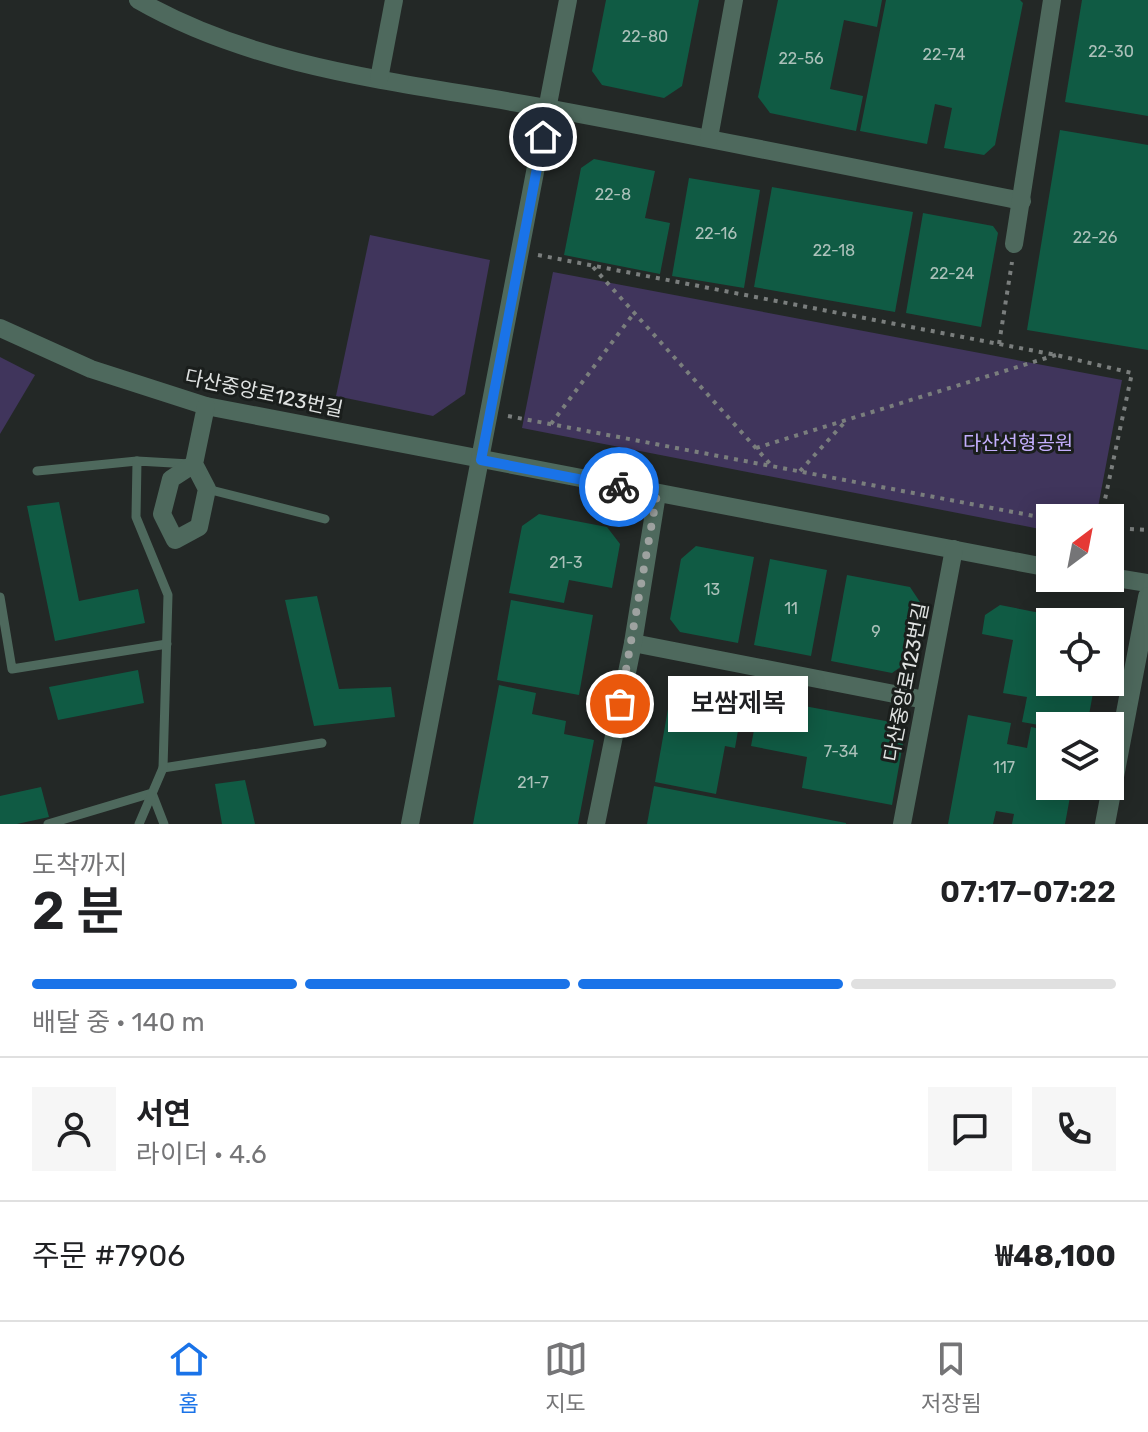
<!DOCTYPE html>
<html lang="ko">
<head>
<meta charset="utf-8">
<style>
  :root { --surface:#fff; --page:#f6f6f6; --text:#202124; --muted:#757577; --line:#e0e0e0; --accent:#1a73e8 }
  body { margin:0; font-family:Rubik,"Noto Sans KR",sans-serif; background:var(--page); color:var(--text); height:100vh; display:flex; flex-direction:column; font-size:30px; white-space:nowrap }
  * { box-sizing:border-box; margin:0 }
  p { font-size:26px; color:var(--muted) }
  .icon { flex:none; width:44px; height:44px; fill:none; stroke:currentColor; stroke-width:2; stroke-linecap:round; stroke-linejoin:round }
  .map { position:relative; height:824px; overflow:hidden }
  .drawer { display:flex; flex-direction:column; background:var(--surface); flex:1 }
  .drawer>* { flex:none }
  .needle { width:52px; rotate:32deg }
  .fabs { position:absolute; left:1036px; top:504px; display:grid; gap:16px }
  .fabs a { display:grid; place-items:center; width:88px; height:88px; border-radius:0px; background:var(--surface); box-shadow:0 4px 20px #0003; font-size:40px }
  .pin { position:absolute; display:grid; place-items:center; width:68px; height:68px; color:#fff; margin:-34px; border:4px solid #fff; border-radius:50%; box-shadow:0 2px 8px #0007 }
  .courier { position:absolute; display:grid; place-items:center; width:80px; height:80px; margin:-40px; border:6px solid #1a73e8; border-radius:50%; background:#fff; color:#222; box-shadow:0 2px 10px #0007 }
  .bubble { position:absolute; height:56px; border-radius:0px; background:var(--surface); box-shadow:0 4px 20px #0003; font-size:26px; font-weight:600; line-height:56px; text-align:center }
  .summary em { font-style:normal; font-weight:600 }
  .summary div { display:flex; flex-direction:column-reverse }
  .summary { display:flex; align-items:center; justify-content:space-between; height:136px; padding:0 32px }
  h1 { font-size:52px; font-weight:600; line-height:60px }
  .bar { display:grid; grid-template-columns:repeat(4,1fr); gap:12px 8px; align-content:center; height:96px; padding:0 32px }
  .bar i { height:10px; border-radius:6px; background:var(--line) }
  .bar .active { background:var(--accent) }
  .bar p { grid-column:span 4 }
  .line { display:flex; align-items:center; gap:20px; padding:0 32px; border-top:2px solid var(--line) }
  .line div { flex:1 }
  .round { display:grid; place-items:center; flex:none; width:84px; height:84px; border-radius:0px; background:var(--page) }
  .menu { display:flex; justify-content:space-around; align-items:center; height:112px; border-top:2px solid var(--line); background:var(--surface); font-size:22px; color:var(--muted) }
  .menu a { display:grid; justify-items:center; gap:4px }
  .menu .active { color:var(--accent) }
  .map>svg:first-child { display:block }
  .green { fill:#40355c }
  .building { fill:#105b44 }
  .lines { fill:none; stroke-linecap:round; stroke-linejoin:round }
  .path { stroke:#7a7e7d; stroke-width:4; stroke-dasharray:4 6; stroke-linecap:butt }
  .service { stroke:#4e695d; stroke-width:9 }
  .minor { stroke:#4e695d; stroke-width:18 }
  .tertiary { stroke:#4e695d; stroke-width:20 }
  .done { stroke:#9ea2a0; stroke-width:8; stroke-dasharray:0 14.4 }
  .route { stroke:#1a73e8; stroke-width:10 }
  .labels { text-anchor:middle; stroke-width:6; stroke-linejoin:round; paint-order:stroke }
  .number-label { font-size:16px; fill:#acc1ba }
  .street-label { font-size:20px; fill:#e0e3e2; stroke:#1a1e1c }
  .park-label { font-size:20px; fill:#c4affd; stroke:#1a1e1c }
</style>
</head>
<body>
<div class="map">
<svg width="1148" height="824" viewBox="0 0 1148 824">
  <rect width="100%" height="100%" fill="#232826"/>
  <g class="green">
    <path d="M370 235 490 260 465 394 433 416 336 396Z"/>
    <path d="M553 272 1122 380 1096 518H1050V531L522 428Z"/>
    <path d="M0 357 35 375 0 434Z"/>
  </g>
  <g class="building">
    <path d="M606 0H699L682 86 664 98 602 85 592 71Z"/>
    <path d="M778 0H882L877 27 844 20 830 89 863 96 856 131 770 113 758 97Z"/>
    <path d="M886 0H1020L1023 3 995 145 984 155 944 148 952 108 935 104 927 144 860 131Z"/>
    <path d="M1082 0H1148V116L1065 102Z"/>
    <path d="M1060 130 1148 145V350L1027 330Z"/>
    <path d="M594 159 655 171 645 218 670 223 660 274 564 255 581 168Z"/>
    <path d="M689 178 760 190 744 288 672 276Z"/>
    <path d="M772 187 913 212 895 312 754 287Z"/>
    <path d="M923 213 993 226 998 233 981 327 906 313Z"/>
    <path d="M59 502 79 601 138 589 145 623 55 641 27 506Z"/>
    <path d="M539 514 607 527 620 544 612 588 569 580 564 603 509 593 522 526Z"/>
    <path d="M696 546 754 557 738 643 680 632 670 619 681 559Z"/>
    <path d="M770 559 827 570 811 656 754 645Z"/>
    <path d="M847 575 910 587 920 602 909 661 892 673 831 661Z"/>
    <path d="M317 596 339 689 391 687 395 717 314 726 285 600Z"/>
    <path d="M511 600 593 615 579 695 497 680Z"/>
    <path d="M1000 605 1081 621 1050 622V682H1095L1087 726 1050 727 1022 722 1027 697 1003 693 1013 640 982 634 985 615Z"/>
    <path d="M138 670 144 703 58 720 49 687Z"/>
    <path d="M499 685 536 693 532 714 566 721 564 734 594 740 578 824H473Z"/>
    <path d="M687 685 744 696 735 748 725 746 716 794 655 782 670 698Z"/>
    <path d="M760 698 891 722 904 738 892 805 802 788 807 757 751 746Z"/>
    <path d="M968 715 1011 723 1007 744 1027 748 1031 727 1050 731V786H1072L1065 824H1012L1014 814 996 811 993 824H948Z"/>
    <path d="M245 780 255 824H222L215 784Z"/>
    <path d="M654 786 846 823V824H647Z"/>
    <path d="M41 787 49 817 17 824H0V796Z"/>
  </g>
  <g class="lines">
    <g class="path">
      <path d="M538 255 1056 355 1132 373 1101 518"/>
      <path d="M593 267 772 466"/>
      <path d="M999 344 1012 262"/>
      <path d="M508 416 1050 519"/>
      <path d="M551 424 634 313"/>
      <path d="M756 448 1056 355"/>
      <path d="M800 471 844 423"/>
      <path d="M1110 528 1148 530"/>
    </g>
    <g class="service">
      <path d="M37 471 137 461"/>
      <path d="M207 489 325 519"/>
      <path d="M0 597 12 669 167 644"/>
      <path d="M163 768 322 743"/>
      <path d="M48 824 152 793 164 824"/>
      <path d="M139 824 163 768 168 595 136 517 137 461 190 464"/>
    </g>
    <g class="minor">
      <path d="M138 0C263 72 413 83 552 109 709 138 865 170 1022 201"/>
      <path d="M379 79 394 0"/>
      <path d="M709 138 734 0"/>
      <path d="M1014 244 1052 0"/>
      <path d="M0 328 91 369 206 406 1050 568"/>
      <path d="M194 464 171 479 162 514 175 540 199 527 207 489 194 464 206 406"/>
      <path d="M1110 577 1148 583"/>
      <path d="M633 643 925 700"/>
      <path d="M410 824 568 0"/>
      <path d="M596 824 633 643 657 494"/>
      <path d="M902 824 954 549"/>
    </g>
    <path class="tertiary" d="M1105 824 1148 597"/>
  </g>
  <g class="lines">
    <path class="done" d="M619 487 657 494 620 704"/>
    <path class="route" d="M543 137 481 460 619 487"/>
  </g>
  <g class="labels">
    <g class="number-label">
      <text x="645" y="42">22-80</text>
      <text x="1111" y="57">22-30</text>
      <text x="944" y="60">22-74</text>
      <text x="801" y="64">22-56</text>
      <text x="613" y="200">22-8</text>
      <text x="716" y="239">22-16</text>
      <text x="1095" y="243">22-26</text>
      <text x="834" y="256">22-18</text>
      <text x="952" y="279">22-24</text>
      <text x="566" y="568">21-3</text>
      <text x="712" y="595">13</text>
      <text x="791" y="614">11</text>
      <text x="876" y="637">9</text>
      <text x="841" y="757">7-34</text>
      <text x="1004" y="773">117</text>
      <text x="533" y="788">21-7</text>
    </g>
    <g class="street-label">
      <text transform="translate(264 393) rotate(12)" y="7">다산중앙로123번길</text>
      <text transform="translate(906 682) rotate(-79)" y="7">다산중앙로123번길</text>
    </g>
    <g class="park-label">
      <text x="1018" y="450">다산선형공원</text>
    </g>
  </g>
</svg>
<div class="fabs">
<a><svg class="needle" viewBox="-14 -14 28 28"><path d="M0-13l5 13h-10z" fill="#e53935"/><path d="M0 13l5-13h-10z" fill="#757577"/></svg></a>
<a><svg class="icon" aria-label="locate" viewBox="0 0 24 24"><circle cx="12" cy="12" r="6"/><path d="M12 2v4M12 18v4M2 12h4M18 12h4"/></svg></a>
<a><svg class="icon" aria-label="layers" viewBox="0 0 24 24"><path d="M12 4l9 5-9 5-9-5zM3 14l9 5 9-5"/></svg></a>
</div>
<div class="pin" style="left:620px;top:704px;background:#ea580c"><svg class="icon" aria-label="bag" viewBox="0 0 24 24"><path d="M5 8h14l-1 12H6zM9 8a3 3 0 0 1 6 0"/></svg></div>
<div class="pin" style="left:543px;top:137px;background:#1f2937"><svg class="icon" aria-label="home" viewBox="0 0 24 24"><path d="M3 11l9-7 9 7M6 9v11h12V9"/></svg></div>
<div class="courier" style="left:619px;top:487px"><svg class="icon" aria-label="bike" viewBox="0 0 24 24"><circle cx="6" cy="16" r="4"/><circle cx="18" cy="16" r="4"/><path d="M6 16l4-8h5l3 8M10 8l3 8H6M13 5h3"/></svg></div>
<div class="bubble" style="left:668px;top:676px;width:140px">보쌈제복</div>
</div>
<section class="drawer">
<div class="summary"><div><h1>2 분</h1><p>도착까지</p></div><em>07:17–07:22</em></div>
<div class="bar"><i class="active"></i><i class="active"></i><i class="active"></i><i></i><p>배달 중 · 140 m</p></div>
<div class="line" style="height:144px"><a class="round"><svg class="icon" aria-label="person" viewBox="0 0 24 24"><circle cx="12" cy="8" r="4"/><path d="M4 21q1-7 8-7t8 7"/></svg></a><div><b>서연</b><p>라이더 · 4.6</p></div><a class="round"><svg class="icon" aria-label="chat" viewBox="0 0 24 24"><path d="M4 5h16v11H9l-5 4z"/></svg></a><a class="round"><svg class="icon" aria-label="phone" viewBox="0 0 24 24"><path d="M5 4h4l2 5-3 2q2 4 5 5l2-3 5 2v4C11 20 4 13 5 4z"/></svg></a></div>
<div class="line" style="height:104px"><div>주문 #7906</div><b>₩48,100</b></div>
</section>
<nav class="menu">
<a class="active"><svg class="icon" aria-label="home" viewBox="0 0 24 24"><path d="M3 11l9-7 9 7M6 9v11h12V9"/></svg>홈</a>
<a><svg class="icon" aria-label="map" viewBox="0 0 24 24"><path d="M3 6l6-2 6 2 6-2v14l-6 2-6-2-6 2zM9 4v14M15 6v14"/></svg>지도</a>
<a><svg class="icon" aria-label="saved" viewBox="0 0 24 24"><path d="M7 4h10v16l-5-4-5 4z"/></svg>저장됨</a>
</nav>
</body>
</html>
